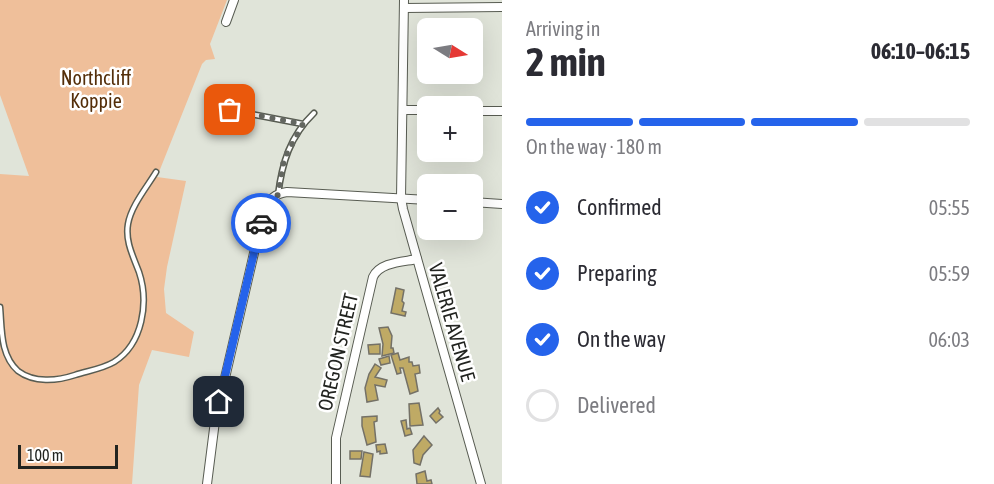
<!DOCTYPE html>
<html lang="en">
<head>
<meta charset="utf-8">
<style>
  :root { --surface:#fff; --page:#f2f2f3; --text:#2b2b33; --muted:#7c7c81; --line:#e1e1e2; --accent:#2563eb }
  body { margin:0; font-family:"Asap Condensed",sans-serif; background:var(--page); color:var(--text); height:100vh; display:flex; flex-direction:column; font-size:22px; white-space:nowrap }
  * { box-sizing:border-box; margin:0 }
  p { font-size:20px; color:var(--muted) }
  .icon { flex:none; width:33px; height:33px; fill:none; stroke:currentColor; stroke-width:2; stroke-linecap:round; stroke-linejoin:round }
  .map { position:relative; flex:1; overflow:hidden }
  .panel { display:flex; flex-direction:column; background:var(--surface); width:492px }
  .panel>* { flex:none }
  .needle { width:39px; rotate:101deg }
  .controls { position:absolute; left:417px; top:18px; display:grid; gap:12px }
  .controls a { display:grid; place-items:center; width:66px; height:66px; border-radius:9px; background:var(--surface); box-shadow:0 6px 24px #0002; font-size:30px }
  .scale { position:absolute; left:18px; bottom:15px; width:100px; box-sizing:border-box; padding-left:6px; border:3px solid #222420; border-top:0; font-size:16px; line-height:21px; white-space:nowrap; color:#222420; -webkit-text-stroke:4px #fff; paint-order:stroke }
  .pin { position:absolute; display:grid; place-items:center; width:51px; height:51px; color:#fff; margin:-26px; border-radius:12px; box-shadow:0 3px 9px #0006 }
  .courier { position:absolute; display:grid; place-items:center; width:60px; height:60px; margin:-30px; border:4px solid #2563eb; border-radius:50%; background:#fff; color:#222; box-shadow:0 2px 8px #0007 }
  .summary em { font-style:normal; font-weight:700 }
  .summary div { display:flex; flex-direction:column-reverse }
  .summary { display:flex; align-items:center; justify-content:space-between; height:102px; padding:0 24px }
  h1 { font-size:39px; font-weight:700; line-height:45px }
  .bar { display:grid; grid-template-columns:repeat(4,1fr); gap:9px 6px; align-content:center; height:72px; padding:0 24px }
  .bar i { height:8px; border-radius:4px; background:var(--line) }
  .bar .current { background:var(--accent) }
  .bar p { grid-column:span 4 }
  ol { padding:0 24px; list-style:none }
  li { display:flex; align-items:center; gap:18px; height:66px }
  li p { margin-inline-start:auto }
  li .icon { padding:6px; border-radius:50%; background:var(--accent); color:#fff; stroke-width:4 }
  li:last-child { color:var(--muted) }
  li i { width:33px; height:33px; border:3px solid var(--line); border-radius:50% }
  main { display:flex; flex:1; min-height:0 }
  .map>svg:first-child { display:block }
  .green { fill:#efbf9a }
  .building { fill:#bfaa65; stroke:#747167; stroke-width:1.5 }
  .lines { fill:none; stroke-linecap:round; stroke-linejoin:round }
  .lane-casing { stroke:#585c52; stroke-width:7 }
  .street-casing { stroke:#585c52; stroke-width:10 }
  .lane { stroke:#fff; stroke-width:4 }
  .street { stroke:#fff; stroke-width:8 }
  .done { stroke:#646761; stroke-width:6; stroke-dasharray:0 10.8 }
  .route { stroke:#2563eb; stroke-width:8 }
  .labels { text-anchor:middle; stroke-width:5; stroke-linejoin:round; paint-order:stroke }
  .park-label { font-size:20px; fill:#542e09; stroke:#fff }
  .street-label { font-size:20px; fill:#222420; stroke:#fff }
</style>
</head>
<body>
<main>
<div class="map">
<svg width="502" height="484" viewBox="0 0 502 484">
  <rect width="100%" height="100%" fill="#e0e4d9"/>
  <path class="green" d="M0 0H227L210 44 215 59 206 60 202 64 157 177 186 181 167 267 164 289 166 313 194 332 189 357 152 350 139 385 132 484H0V174L29 176 0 95Z"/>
  <g class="building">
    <path d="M396 288 404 290 402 301 404 303 402 311 406 312 405 316 391 313Z"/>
    <path d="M388 327 392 336 391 348H393L394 353 382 356 383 344 379 328Z"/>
    <path d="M380 344V354H369L368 345Z"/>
    <path d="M398 353 400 360 409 357V362H412L413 366 419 365 420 373 415 374 418 391 410 394 403 368H400L401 373 397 374 391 355Z"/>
    <path d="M389 356 390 363 381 365 379 359Z"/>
    <path d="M375 364 381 368 375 377 387 380 385 387 375 385 378 400 367 402 365 388 369 374Z"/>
    <path d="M419 403 423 425 410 426 409 404Z"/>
    <path d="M438 408 440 411 439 413 443 417 436 423 430 416Z"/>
    <path d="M377 416V421L374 422 376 442 367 445 362 426V417Z"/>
    <path d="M406 420 407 429 410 428 412 434 405 436 401 421Z"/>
    <path d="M424 436 432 445 423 455 420 465 414 463 413 450Z"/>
    <path d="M385 444 387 453 380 454V451L377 452 376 445Z"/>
    <path d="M350 451H362L361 459H350Z"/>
    <path d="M364 452 373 454 370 477 360 476Z"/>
    <path d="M425 471 427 481 431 480 432 484H417L416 474Z"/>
  </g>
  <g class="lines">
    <g class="lane-casing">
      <g id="lane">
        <path d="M230 110 303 124"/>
        <path d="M278 195C282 163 290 136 314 113"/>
        <path d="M0 307C2 329 0 355 18 371 34 383 57 381 75 375 87 371 102 369 114 362 143 344 149 302 139 272 133 256 125 241 128 224 131 206 147 187 156 172"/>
      </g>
    </g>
    <g class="street-casing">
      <g id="street">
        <path d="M404 0 401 198 403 209 481 484"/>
        <path d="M405 8 502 7"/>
        <path d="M226 22 234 0"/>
        <path d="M404 110H428"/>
        <path d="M472 111H502"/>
        <path d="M472 202 502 204"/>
        <path d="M207 484 215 421 264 210C269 199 275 194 287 192L428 200"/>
        <path d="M336 484V438L373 277C380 262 403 262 417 259"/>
      </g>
    </g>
    <use href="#lane" class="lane"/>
    <use href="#street" class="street"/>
  </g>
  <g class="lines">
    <path class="done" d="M230 110 303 124 284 159 278 195 267 203 261 223"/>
    <path class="route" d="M219 402 261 223"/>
  </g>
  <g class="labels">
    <g class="park-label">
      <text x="96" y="85">Northcliff<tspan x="96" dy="23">Koppie</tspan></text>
    </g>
    <g class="street-label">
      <text transform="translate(452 322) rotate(74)" y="7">VALERIE AVENUE</text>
      <text transform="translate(338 352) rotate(-77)" y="7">OREGON STREET</text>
    </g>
  </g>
</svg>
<div class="controls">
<a><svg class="needle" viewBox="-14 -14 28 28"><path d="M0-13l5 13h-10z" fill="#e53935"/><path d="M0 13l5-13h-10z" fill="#7c7c81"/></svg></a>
<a>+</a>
<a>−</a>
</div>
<div class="scale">100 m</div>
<div class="pin" style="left:230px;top:110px;background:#ea580c"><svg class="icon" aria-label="bag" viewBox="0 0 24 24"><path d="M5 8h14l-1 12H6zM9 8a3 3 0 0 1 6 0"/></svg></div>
<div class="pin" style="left:219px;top:402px;background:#1f2937"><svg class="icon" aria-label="home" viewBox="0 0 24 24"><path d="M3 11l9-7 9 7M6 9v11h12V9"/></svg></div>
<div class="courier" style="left:261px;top:223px"><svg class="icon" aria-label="car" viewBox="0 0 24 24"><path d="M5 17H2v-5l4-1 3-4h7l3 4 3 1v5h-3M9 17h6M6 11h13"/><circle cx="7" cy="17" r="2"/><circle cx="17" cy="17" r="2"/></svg></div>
</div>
<section class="panel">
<div class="summary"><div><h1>2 min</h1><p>Arriving in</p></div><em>06:10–06:15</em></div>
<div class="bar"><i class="current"></i><i class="current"></i><i class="current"></i><i></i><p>On the way · 180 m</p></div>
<ol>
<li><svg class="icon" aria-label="check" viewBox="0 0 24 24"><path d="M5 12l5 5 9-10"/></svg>Confirmed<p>05:55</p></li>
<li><svg class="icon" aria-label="check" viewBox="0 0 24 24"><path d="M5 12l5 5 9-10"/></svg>Preparing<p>05:59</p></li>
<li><svg class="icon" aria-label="check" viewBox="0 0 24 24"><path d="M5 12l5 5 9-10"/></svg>On the way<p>06:03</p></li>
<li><i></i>Delivered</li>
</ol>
</section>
</main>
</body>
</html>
